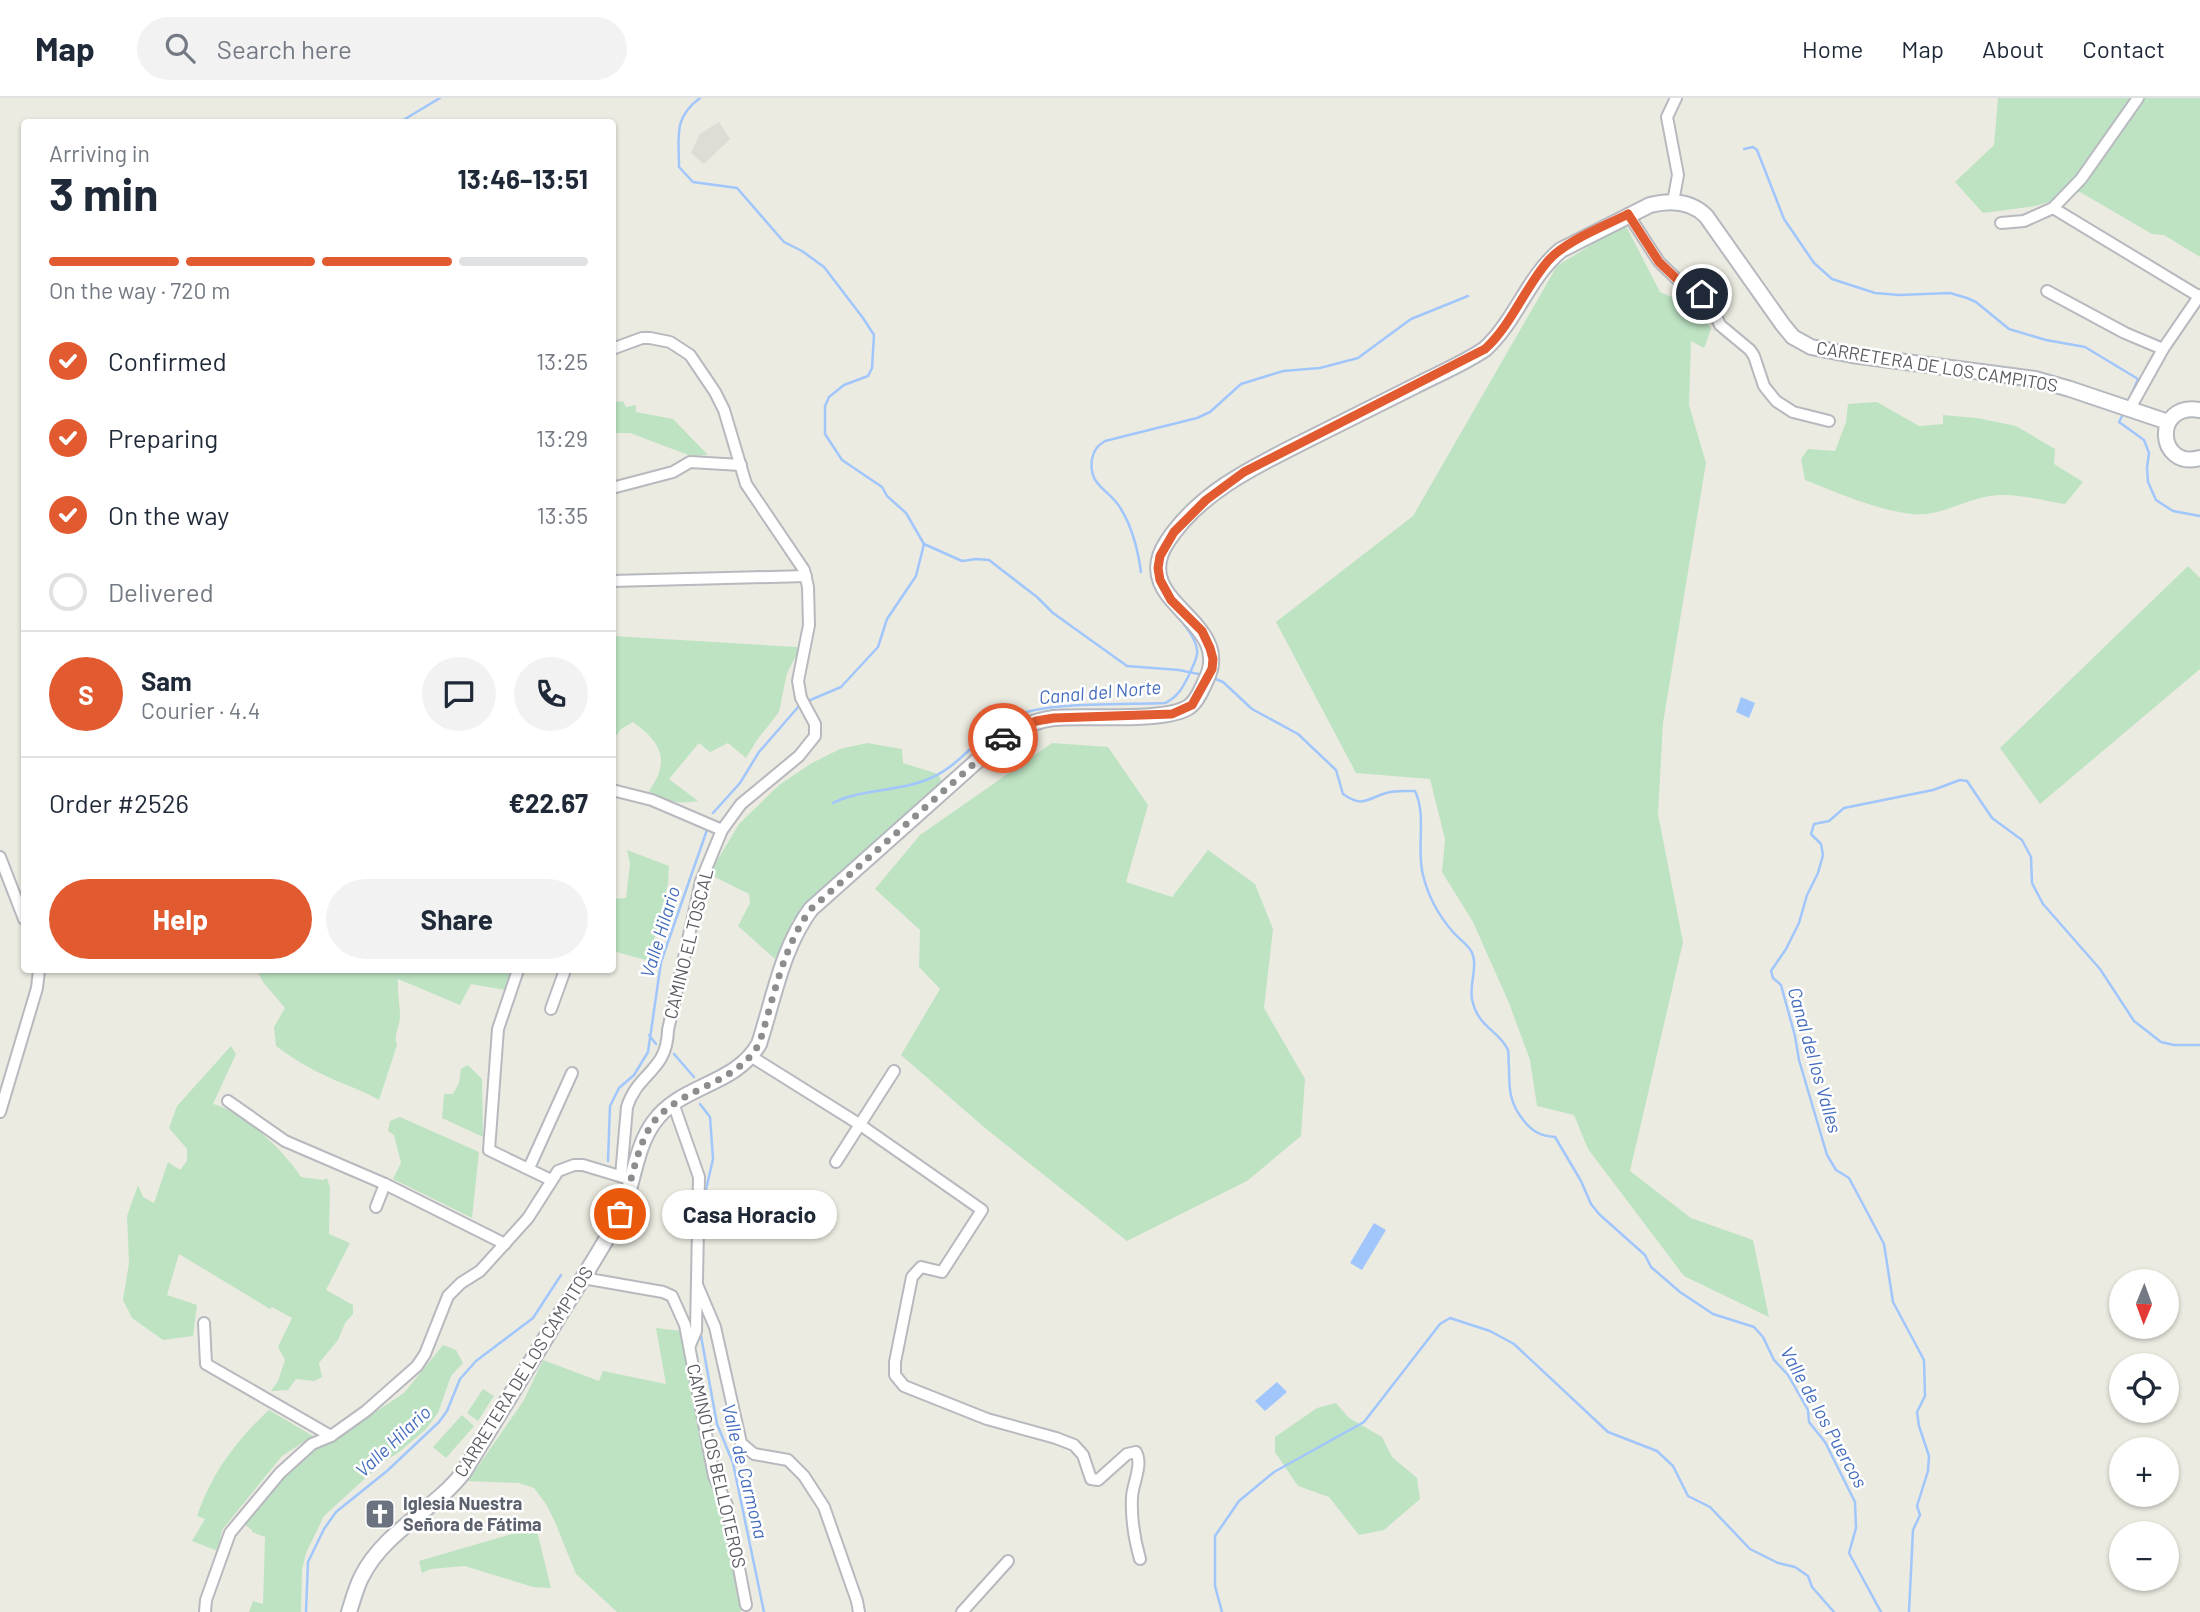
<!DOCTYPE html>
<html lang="en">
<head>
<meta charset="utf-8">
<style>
  :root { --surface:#fff; --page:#f2f2f3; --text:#1f2937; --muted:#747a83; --line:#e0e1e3; --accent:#e25a30 }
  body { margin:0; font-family:Barlow,sans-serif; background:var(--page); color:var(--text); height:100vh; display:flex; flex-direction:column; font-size:26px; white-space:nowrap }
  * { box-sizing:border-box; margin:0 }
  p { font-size:23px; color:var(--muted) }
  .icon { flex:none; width:38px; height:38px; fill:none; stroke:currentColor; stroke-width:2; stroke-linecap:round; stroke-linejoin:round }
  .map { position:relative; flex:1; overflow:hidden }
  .drawer { position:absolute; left:21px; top:21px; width:595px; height:854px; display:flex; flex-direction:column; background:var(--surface); border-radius:7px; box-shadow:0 2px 5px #0004 }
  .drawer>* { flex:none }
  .needle { width:46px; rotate:181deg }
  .buttons { position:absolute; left:2109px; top:1171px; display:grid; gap:14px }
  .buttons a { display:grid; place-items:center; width:70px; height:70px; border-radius:50%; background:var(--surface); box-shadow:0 2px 5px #0004; font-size:35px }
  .pin { position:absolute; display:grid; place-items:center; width:60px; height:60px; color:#fff; margin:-30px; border:4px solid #fff; border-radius:50%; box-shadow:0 2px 7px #0007 }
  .courier { position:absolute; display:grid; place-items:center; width:70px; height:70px; margin:-35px; border:5px solid #e25a30; border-radius:50%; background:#fff; color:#222; box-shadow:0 2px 9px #0007 }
  .bubble { position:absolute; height:49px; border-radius:24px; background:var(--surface); box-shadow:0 2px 5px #0004; font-size:23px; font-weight:700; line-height:49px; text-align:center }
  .headline em { font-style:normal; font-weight:700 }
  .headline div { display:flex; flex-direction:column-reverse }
  .headline { display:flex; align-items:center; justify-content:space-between; height:119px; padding:0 28px }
  h1 { font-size:46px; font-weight:700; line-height:52px }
  .bar { display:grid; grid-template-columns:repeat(4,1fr); gap:10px 7px; align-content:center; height:84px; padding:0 28px }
  .bar i { height:9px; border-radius:5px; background:var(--line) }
  .bar .on { background:var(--accent) }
  .bar p { grid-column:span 4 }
  .line { display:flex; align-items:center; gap:18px; padding:0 28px; border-top:2px solid var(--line) }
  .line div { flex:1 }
  .round { display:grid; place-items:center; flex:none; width:74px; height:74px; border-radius:37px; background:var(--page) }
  ol { padding:0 28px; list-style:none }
  li { display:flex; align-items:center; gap:21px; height:77px }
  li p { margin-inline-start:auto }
  li .icon { padding:7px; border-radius:50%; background:var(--accent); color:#fff; stroke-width:4 }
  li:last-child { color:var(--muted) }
  li i { width:38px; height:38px; border:4px solid var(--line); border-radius:50% }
  .primary-button { display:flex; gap:14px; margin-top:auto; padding:14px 28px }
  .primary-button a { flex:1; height:80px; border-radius:42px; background:var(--accent); color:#fff; font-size:28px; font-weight:700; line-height:80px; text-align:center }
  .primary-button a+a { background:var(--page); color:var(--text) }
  header { display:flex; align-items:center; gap:42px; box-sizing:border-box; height:98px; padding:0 35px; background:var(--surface); border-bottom:2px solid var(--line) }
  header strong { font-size:33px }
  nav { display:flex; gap:38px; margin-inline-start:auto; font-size:24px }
  .search { width:490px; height:63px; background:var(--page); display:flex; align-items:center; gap:18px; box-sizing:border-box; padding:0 24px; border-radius:38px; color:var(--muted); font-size:26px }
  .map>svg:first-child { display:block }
  .industrial { fill:#dddcd5 }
  .green { fill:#bde3c3 }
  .water { fill:#a1c6fc }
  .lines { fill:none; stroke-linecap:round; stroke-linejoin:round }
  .stream { stroke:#a1c6fc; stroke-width:2.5 }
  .minor-casing { stroke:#b8b9bf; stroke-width:14 }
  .secondary-casing { stroke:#b6b8bf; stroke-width:18 }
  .minor { stroke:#fff; stroke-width:10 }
  .secondary { stroke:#fff; stroke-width:14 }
  .done { stroke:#8c8d8e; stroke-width:7; stroke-dasharray:0 12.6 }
  .route { stroke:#e25a30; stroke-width:9 }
  .labels { text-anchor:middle; stroke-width:5; stroke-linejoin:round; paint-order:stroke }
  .street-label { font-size:18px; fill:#595b61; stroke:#fff }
  .worship-label { font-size:18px; font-weight:bold; fill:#5b616d; stroke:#fff; text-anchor:start }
  .water-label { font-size:19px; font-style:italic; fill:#456dbd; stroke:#fff }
</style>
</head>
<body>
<header>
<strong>Map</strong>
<div class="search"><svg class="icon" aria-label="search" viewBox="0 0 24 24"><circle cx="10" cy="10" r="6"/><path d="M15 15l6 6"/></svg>Search here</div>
<nav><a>Home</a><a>Map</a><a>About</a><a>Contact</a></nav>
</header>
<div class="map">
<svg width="2200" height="1514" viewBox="0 0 2200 1514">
  <rect width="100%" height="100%" fill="#ecebe1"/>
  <path class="industrial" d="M719 24 730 41 704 66 691 55 700 36Z"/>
  <g class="green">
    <path d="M1998 0H2200V159L2164 137 2152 136 2080 94 2035 108 1983 115 1955 84 1994 47Z"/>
    <path d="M1625 126 1660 194 1698 210 1711 231 1704 250 1691 243 1689 307 1706 365 1663 625 1658 716 1683 844 1630 1073 1691 1120 1753 1142 1769 1219 1684 1178 1588 1051 1574 1017 1537 1008 1530 962 1509 905 1473 824 1442 774 1445 741 1430 681 1356 675 1276 524 1413 418 1557 168Z"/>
    <path d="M623 303 626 309 636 307V314L673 321 708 357 691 358 630 335H613V304Z"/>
    <path d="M1877 304 1919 328 1943 326V317L1977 320 2016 328 2055 351 2054 366 2083 384 2065 406C2040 402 2009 393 1985 399 1960 404 1938 419 1912 416 1876 412 1838 395 1805 382L1801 361 1808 351 1835 353 1846 324 1848 306Z"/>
    <path d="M2188 468 2200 480V571L2040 706 2000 650Z"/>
    <path d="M613 538 797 549V556L787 575 779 614 757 642 746 660 728 645 710 654 699 645 669 681 698 703C683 706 659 705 649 693 671 662 661 644 633 624L621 631 613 642Z"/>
    <path d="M867 645 902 651 903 665 938 676 943 686 901 719 868 755 793 822 775 861 738 828 750 805 749 796 709 776 739 726 779 687 812 665 840 651Z"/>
    <path d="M1052 645 1108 649 1148 707 1126 784 1172 799 1208 752 1255 786 1273 831 1264 910 1305 981 1301 1038 1247 1083 1127 1143 985 1030 901 957 940 891 919 869 920 832 875 791 920 737Z"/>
    <path d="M627 752 669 768 668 786 649 863 613 853V801L626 800 630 766Z"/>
    <path d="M257 872H502L512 874 505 892 471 886 460 907 398 881C397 894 400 905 400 918 400 929 393 936 397 947L379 1002C362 992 345 987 328 979 310 971 292 960 276 948L274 929 285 910 263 884Z"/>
    <path d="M231 948 236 956 213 1006C244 1014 284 1053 301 1079L323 1082 327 1080 330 1090 329 1136 350 1145 326 1192 353 1207V1216L345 1225 338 1242 319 1265 322 1279 314 1283 296 1281 288 1292 271 1293 278 1283 285 1262 278 1249 292 1220 272 1209 270 1211 179 1156 167 1197 197 1207 193 1238 163 1242 132 1220 123 1202 129 1165 127 1118 138 1087 143 1099 154 1105 168 1064 180 1072 187 1063V1051L169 1030 177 1008Z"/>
    <path d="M468 967 482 981 483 1039 442 1020 444 996H453L459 985 461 971Z"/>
    <path d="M400 1019 479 1054 472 1120 393 1081 401 1065 394 1037 388 1033 390 1023Z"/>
    <path d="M656 1230 682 1233 708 1377 722 1411 741 1514H617L576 1476 555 1424 546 1406 534 1390 519 1385 468 1383 524 1302 543 1262 599 1283 603 1273 666 1286Z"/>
    <path d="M443 1247 456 1252 463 1265 451 1278 438 1315 426 1331 399 1354 382 1365 324 1418 306 1455 302 1472 301 1514H249L253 1503 263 1506 265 1439 252 1434V1432L245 1427 282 1378 316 1349 339 1338 404 1295Z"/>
    <path d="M483 1291 494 1298 478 1323 467 1315Z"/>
    <path d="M1336 1305 1349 1320 1382 1339 1392 1359 1417 1380 1420 1401 1384 1432 1359 1437 1329 1399 1298 1388 1275 1354V1339L1317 1310Z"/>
    <path d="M269 1312 313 1338 282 1358 222 1432 218 1453 192 1443 205 1421 197 1418C211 1376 237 1341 269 1312Z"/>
    <path d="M462 1317 474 1328 446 1360 433 1349Z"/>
    <path d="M536 1429 551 1490 533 1489 465 1468 431 1471 422 1475 419 1463Z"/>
  </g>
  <g class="water">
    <path d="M1741 599 1755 605 1749 620 1736 614Z"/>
    <path d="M1374 1125 1386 1132 1362 1172 1350 1165Z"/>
    <path d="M1277 1284 1287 1294 1265 1313 1255 1303Z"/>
  </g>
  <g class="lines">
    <g class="stream">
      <path d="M700 0C673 20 679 38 679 69L693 84 737 90 784 144 802 153 824 169 863 220 874 237 872 270 868 278 844 287 829 299 825 308V336L842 362 882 389 887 398 906 415 924 446 916 478 887 521 878 549 841 589 808 603"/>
      <path d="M400 24 440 0"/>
      <path d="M1744 51 1753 49 1757 52 1784 121 1814 165 1832 181 1875 195 1899 197 1950 195 1967 200 1976 204 2009 231 2046 242 2085 249 2138 281 2130 300"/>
      <path d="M2123 316 2119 324 2144 342 2149 355 2147 370 2148 384 2156 402 2173 413 2200 418"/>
      <path d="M924 446 962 463 976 461 989 462 1037 499 1053 515 1127 568 1179 572 1203 577"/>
      <path d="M1141 474C1138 452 1133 431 1121 411 1110 391 1088 389 1092 361 1094 352 1097 348 1105 343L1197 320 1210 314 1241 286 1283 273 1320 270 1358 260 1411 221 1468 198"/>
      <path d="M1213 580 1223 584 1252 611 1298 636 1336 672 1343 696C1363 710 1366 701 1386 695 1394 692 1406 693 1415 693 1427 718 1416 750 1423 777 1428 798 1439 818 1453 834 1458 840 1467 846 1471 853 1479 866 1469 886 1472 901 1477 929 1500 933 1508 952 1509 956 1508 963 1509 968 1509 990 1509 1005 1524 1023 1533 1034 1541 1038 1555 1039L1581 1083 1591 1106 1599 1116 1645 1157 1651 1169 1680 1194 1713 1216 1754 1229 1763 1239 1774 1262 1788 1277 1808 1312 1809 1324 1825 1344 1855 1404 1856 1430 1849 1455 1881 1514"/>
      <path d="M833 705C863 690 900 694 931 680 960 667 976 641 1002 624 1033 602 1125 607 1165 605 1178 599 1183 589 1189 577 1192 570 1196 563 1197 556 1200 535 1160 505 1153 482"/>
      <path d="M713 715 740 685 759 654 799 608"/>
      <path d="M649 937 656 946"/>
      <path d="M674 956 694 979"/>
      <path d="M700 1006 710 1019 713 1061 705 1096"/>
      <path d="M608 1063 610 1008 619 990 634 977 648 954 661 864 708 729"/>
      <path d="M701 1238 717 1326 733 1365 764 1514"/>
      <path d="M306 1514 308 1464 324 1431 336 1414 387 1373 439 1324 447 1313 460 1281 476 1263 533 1220 561 1177"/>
      <path d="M1222 1514 1215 1488V1438L1239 1403 1274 1374 1364 1324 1440 1226 1450 1220 1490 1233 1514 1246 1608 1334 1657 1353 1673 1368 1688 1398 1710 1409 1750 1451 1778 1465 1795 1469 1808 1478 1812 1489 1834 1514"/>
      <path d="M1909 1514 1913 1432 1920 1417 1917 1408 1928 1373 1929 1358 1919 1328 1917 1314 1925 1298 1924 1262 1893 1204 1884 1146 1849 1080 1836 1072 1827 1057 1799 962 1795 938 1781 887 1773 880 1771 873 1786 851 1799 825 1807 797 1818 775 1823 757 1821 746 1811 736 1814 726 1829 723 1844 710 1933 692 1960 682 1967 683 1992 720 2022 742 2031 759 2032 785 2043 806 2100 871 2134 923 2161 944 2174 947H2200"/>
    </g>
    <g class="minor-casing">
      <g id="minor">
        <path d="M1673 104 1678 77 1667 19 1676 0"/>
        <path d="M2053 110 2200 199"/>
        <path d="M1628 116 1659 164 1681 185 1702 196 1710 204 1720 227 1750 252 1754 258 1764 288 1776 303 1793 314 1829 323"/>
        <path d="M2001 125 2024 123 2053 110 2081 81 2138 0"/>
        <path d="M2047 193 2125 235 2163 251"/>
        <path d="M612 251 642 240H650L670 244 690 257 715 294 724 312 746 386 804 472 808 489 809 527 798 583 801 600 815 626V638L799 658 741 706 722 732 701 783 668 932C667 974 638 974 627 1009L621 1078"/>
        <path d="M2129 312 2163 251 2200 197"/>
        <path d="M612 390 673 374 690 364 741 367"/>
        <path d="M612 483 806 478"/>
        <path d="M612 692 652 702 722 732"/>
        <path d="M0 759 24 821"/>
        <path d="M518 872 498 931 489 1052 551 1082"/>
        <path d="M551 911 565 872"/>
        <path d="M752 959 859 1026 982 1112 942 1174 921 1169 912 1179 895 1264V1277L904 1288 987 1321 1056 1340 1074 1347 1083 1357 1091 1381 1098 1382 1127 1356 1136 1354C1143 1367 1133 1384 1132 1399 1131 1420 1134 1440 1140 1461"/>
        <path d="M228 1003 285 1043 385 1086 505 1146"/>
        <path d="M673 1005 699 1079 696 1233 690 1247"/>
        <path d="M0 1014 37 890 39 872"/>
        <path d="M836 1064 894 973"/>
        <path d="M529 1070 572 975"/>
        <path d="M376 1109 385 1086"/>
        <path d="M583 1180 663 1194 672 1198 685 1227 714 1378 727 1407 746 1507"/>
        <path d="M698 1189 715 1229 741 1345 754 1356 788 1362 804 1378 824 1409 857 1503 859 1514"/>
        <path d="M204 1225 206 1266 331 1338"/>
        <path d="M205 1514 206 1502 230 1435 280 1375 312 1346 331 1338 366 1313 417 1268 425 1256 448 1198 461 1185 480 1173 528 1120 558 1073 574 1067H583L626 1080"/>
        <path d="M962 1514 1008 1463"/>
      </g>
    </g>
    <g class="secondary-casing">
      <g id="secondary">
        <path d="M2200 312C2152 304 2157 372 2200 360"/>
        <path d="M349 1514C353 1502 356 1489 362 1478 384 1434 434 1412 463 1375 496 1321 529 1268 561 1215 581 1183 601 1152 619 1119 634 1089 634 1051 654 1024 681 986 735 988 759 946 774 900 782 850 811 811L1005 638C1021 629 1036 622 1054 620 1084 617 1169 625 1190 608 1198 602 1202 590 1206 582 1236 522 1127 505 1167 444 1198 396 1251 370 1301 345 1339 326 1377 307 1415 288 1438 276 1463 266 1485 251 1516 223 1528 179 1561 152L1650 107C1670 102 1691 103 1706 118L1783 227 1793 239 1811 249 1852 257 2035 281 2070 291 2168 324"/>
      </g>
    </g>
    <use href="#minor" class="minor"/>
    <use href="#secondary" class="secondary"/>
  </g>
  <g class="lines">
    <path class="done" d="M620 1116C632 1088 636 1044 656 1021 686 988 736 986 759 946 774 900 782 850 811 811L1003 640"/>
    <path class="route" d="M1003 640 1036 623 1054 620 1172 616 1192 607 1212 571 1213 561 1210 550 1202 533 1171 502 1160 482 1158 470 1160 458 1174 434 1206 402 1244 374 1485 251C1512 226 1524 191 1548 163 1565 143 1605 128 1628 116L1659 164 1681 185 1702 196"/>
  </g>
  <defs>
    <g id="church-square" transform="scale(1.575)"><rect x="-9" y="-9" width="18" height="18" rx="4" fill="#6b7280" stroke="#fff"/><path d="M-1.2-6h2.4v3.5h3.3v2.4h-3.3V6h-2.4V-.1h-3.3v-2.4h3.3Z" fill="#fff"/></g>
  </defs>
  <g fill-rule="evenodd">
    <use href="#church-square" x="380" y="1416"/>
  </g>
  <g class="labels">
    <g class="street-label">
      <text transform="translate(1937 269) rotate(9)" y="6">CARRETERA DE LOS CAMPITOS</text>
      <text transform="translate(689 846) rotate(-76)" y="6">CAMINO EL TOSCAL</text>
      <text transform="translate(524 1274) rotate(-58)" y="6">CARRETERA DE LOS CAMPITOS</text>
      <text transform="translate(716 1368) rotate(77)" y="6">CAMINO LOS BELLOTEROS</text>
    </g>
    <g class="worship-label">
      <text x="403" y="1412">Iglesia Nuestra<tspan x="403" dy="21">Señora de Fátima</tspan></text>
    </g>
    <g class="water-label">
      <text transform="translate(1100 594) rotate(-5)" y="7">Canal del Norte</text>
      <text transform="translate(660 834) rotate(-73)" y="7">Valle Hilario</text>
      <text transform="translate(1815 962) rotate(74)" y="7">Canal del los Valles</text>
      <text transform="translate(1824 1319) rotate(61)" y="7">Valle de los Puercos</text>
      <text transform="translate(393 1343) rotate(-43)" y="7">Valle Hilario</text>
      <text transform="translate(745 1373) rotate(76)" y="7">Valle de Carmona</text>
    </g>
  </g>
</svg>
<div class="buttons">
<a><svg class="needle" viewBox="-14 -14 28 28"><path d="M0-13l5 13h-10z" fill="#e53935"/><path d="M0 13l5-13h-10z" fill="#747a83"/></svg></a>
<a><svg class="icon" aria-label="locate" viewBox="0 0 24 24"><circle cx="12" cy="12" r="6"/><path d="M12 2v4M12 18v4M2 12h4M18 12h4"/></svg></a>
<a>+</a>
<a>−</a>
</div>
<div class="pin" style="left:620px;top:1116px;background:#ea580c"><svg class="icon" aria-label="bag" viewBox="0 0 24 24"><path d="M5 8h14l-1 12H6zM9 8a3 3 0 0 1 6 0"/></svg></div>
<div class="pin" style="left:1702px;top:196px;background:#1f2937"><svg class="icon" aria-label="home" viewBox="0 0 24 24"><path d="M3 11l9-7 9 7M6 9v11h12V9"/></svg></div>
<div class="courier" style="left:1003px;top:640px"><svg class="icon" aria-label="car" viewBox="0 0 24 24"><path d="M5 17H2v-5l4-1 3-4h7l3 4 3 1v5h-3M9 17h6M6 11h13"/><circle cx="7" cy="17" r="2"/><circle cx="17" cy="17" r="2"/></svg></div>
<div class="bubble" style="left:662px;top:1092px;width:175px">Casa Horacio</div>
<section class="drawer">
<div class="headline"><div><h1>3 min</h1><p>Arriving in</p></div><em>13:46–13:51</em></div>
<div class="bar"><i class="on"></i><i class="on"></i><i class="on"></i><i></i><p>On the way · 720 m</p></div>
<ol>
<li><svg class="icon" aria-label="check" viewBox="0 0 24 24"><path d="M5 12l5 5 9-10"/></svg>Confirmed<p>13:25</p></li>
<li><svg class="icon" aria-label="check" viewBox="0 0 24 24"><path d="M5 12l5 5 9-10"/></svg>Preparing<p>13:29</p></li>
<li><svg class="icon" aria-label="check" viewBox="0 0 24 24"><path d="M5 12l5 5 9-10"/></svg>On the way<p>13:35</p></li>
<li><i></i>Delivered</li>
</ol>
<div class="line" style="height:126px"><b class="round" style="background:var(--accent);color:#fff">S</b><div><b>Sam</b><p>Courier · 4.4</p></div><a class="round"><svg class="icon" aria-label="chat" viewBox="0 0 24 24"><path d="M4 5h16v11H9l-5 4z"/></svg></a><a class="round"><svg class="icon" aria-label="phone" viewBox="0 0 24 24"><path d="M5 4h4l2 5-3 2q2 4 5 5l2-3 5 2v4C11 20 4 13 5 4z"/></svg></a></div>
<div class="line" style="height:91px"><div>Order #2526</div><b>€22.67</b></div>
<div class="primary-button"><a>Help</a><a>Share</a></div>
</section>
</div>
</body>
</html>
